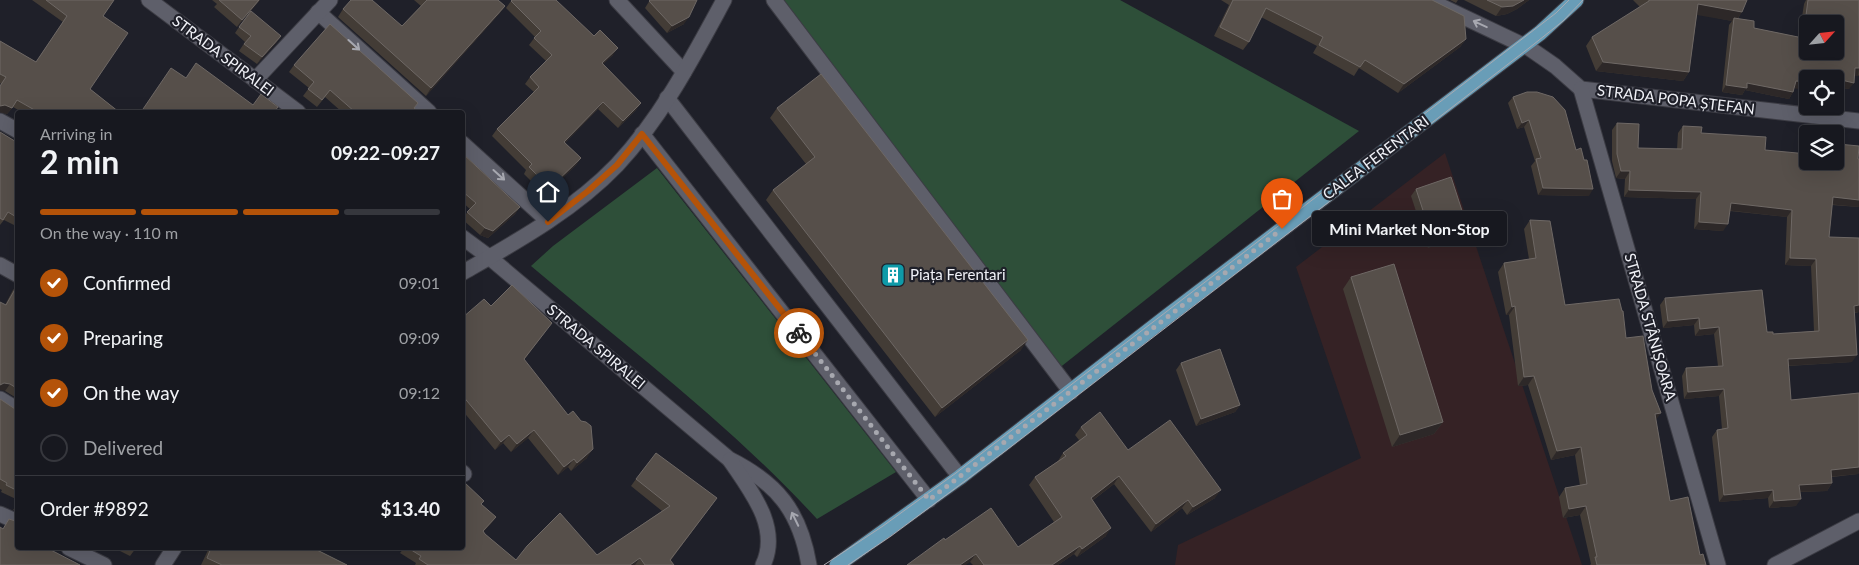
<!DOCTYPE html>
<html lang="en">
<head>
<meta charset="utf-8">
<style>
  :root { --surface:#17181f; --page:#202128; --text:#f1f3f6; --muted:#9ea0a4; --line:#36373d; --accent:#b45309 }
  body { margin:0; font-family:Lato,sans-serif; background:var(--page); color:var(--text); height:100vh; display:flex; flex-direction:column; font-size:19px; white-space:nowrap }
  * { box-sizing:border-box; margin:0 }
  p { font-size:16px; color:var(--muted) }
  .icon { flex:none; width:28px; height:28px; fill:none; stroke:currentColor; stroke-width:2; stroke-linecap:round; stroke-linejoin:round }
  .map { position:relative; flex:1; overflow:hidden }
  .drawer { position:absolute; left:15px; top:110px; width:450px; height:440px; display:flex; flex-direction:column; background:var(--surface); border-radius:5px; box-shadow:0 5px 20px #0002,0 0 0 1px var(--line) }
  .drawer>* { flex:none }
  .needle { width:32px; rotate:63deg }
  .tools { position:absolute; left:1799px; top:15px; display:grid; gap:10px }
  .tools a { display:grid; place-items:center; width:45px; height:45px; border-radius:5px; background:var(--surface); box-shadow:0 5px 20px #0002,0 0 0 1px var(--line); font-size:25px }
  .pin { position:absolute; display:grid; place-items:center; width:42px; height:42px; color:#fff; margin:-51px -21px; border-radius:50% 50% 50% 0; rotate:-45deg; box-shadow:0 0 5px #0007 }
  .pin .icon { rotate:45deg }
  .courier { position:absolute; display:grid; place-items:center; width:50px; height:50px; margin:-25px; border:4px solid #b45309; border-radius:50%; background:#fff; color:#222; box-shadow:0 1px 6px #0007 }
  .bubble { position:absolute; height:35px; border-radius:5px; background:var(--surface); box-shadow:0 5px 20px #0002,0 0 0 1px var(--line); font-size:16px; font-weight:700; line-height:35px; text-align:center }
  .summary em { font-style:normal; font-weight:700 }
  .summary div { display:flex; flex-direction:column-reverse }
  .summary { display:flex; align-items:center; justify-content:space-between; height:85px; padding:0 25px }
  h1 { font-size:32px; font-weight:700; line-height:38px }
  .bar { display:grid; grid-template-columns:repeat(4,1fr); gap:8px 5px; align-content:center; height:60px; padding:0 25px }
  .bar i { height:6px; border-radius:4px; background:var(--line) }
  .bar .selected { background:var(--accent) }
  .bar p { grid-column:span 4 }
  .line { display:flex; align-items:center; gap:12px; padding:0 25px; border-top:1px solid var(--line) }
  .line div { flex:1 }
  ol { padding:0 25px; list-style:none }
  li { display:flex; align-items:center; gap:15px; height:55px }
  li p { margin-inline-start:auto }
  li .icon { padding:5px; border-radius:50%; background:var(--accent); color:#fff; stroke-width:4 }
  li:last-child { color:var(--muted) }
  li i { width:28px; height:28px; border:2px solid var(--line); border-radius:50% }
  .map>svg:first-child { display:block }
  .industrial { fill:#352225 }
  .green { fill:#2e4f39 }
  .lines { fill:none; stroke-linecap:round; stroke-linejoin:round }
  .minor-casing { stroke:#3c3c44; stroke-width:17 }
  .major-casing { stroke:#3c3c44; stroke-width:17 }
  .minor { stroke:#5e5f6a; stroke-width:15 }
  .major { stroke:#699db7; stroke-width:15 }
  .tram { stroke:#a9aab1; stroke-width:1 }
  .wall { fill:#433c36 }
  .shaded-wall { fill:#2d2828 }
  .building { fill:#564f4a; stroke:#6e6865; fill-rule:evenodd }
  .oneway { stroke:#a7a8b0 }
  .done { stroke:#a7a8af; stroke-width:5; stroke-dasharray:0 9 }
  .route { stroke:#b45309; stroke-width:6 }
  .labels { text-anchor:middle; stroke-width:4.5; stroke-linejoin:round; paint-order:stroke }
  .street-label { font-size:15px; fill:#f0f1f7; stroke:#1f2029 }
  .poi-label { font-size:15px; fill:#f0f1f7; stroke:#1f2029; text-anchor:start }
</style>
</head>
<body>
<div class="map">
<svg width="1859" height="565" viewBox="0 0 1859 565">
  <rect width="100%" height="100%" fill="#1f2029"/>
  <path class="industrial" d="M1445 153 1582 565H1175L1178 545 1361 458 1296 267Z"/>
  <g class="green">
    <path d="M777 0H1120L1359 131 1058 369Z"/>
    <path d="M657 168 896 472 817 519C731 425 628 348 531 266L553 246Z"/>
  </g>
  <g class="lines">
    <g class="minor-casing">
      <g id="minor">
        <path d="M149 0 298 112"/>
        <path d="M617 0 684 72"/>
        <path d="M774 0 1071 392"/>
        <path d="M1428 0 1529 48 1555 66 1581 89 1859 121"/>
        <path d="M318 12 429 112"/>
        <path d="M255 80 330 0"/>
        <path d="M1581 89 1718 565"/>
        <path d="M667 98 960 477"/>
        <path d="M0 121 18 131"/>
        <path d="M642 134 929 500"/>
        <path d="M462 143 548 221"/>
        <path d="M462 237 489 257 729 459C777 483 800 511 809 565"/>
        <path d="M0 265 18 275"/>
        <path d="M462 273C516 242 574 210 617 165 662 117 693 57 724 0"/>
        <path d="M0 399 18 410"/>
        <path d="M730 460C750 490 781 527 763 565"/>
        <path d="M462 472 464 474"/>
        <path d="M0 514 18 522"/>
        <path d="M69 548 104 565"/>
        <path d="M163 565 174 548"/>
        <path d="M1775 565 1859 521"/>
      </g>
    </g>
    <g class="major-casing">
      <path id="major" d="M837 565 960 477 1165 318 1540 33 1576 0"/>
    </g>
    <use href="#minor" class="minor"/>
    <use href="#major" class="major"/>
    <g class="tram">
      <path d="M824 565 883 526 956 473 1556 13 1569 0"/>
      <path d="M848 565 891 536 1004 452 1529 48 1563 21 1583 0"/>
    </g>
  </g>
  <g class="wall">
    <path d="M32 0H114L103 16 90 89 119 112H22L13 107 7 114 0 112V86L1 84 0 83V41L36 62 63 22Z"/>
    <path d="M212 0H260L237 27 214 7 217 4Z"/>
    <path d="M414 0H498L505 6 499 14 426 96 338 17 343 9 402 26 421 6Z"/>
    <path d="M650 0 684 24 667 33 645 8Z"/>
    <path d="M1221 0H1432L1466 39 1460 47 1398 93 1359 68 1354 76 1313 53 1317 46 1261 17 1249 42 1243 50 1214 36 1229 5Z"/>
    <path d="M1450 0H1458L1456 3Z"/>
    <path d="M1464 0H1529L1517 9 1507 14 1496 16Z"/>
    <path d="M1633 0H1747L1738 19 1754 28 1799 37 1804 4 1806 0H1859V75L1858 76 1854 75 1849 89 1836 87 1835 88V79L1794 88 1793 92 1789 99 1745 90 1742 95 1722 92 1729 25 1732 21 1697 14 1689 72 1683 81 1596 71 1586 46 1592 37 1640 7Z"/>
    <path d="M511 1 613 55 603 64 641 103 636 110 618 128 598 109 565 143 581 158 576 165 545 195 524 174 526 170 492 136 497 129 534 92 525 84 530 77 546 61 529 45 535 37 506 8Z"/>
    <path d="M239 27 281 36 276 43 257 64 239 51 245 42 235 33Z"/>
    <path d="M294 65 418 103 414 108 419 112H342L325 97 317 107 303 96 309 88 289 72Z"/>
    <path d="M1513 97 1589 196 1538 195 1531 166 1535 161 1524 127 1517 129 1508 103Z"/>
    <path d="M777 108 1021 350 935 417 766 200 773 190 806 164 770 118Z"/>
    <path d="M1617 123 1638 148 1677 149 1678 133 1683 126 1701 133 1765 150 1835 161 1838 144 1858 159 1859 207 1832 205 1829 237 1859 238V312L1855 313 1852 362 1788 366 1791 400 1859 393V472L1858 474 1832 477V483L1827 491 1800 492 1796 506 1769 508 1768 498 1719 502 1712 437 1717 430 1722 429 1719 396 1684 399 1682 376 1686 368 1718 366 1714 334 1695 336 1694 325 1663 328 1660 305 1665 298 1773 334 1814 331 1811 266 1785 265 1787 217 1730 211 1723 231 1694 229 1696 199 1624 197 1625 179 1616 178 1612 161V130Z"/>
    <path d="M0 132 18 143V227L4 220 0 225Z"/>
    <path d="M462 153 520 207 515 214 488 238 480 235 462 219 470 209 462 202Z"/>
    <path d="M1416 189 1468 229 1463 236 1428 248 1411 196Z"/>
    <path d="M1530 220 1565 305 1626 338 1656 420 1670 501 1706 565H1590L1591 564 1580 515 1563 518 1559 497 1565 488 1580 486 1575 455 1551 460 1528 385 1518 386 1509 315H1506L1498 272 1504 263 1529 259 1524 229Z"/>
    <path d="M1351 277 1443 422 1434 434 1392 447 1343 289Z"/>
    <path d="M18 284V399L5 391V305L13 290Z"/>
    <path d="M491 306 546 331 524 360 587 458 571 471 568 467 558 475 528 438 511 452 503 443 495 450 462 410V318Z"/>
    <path d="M1181 363 1240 405 1235 412 1196 426 1176 370Z"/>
    <path d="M0 399 18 411V500L1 492 2 490 0 489Z"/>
    <path d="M1081 427 1128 450 1215 498 1187 515 1182 508 1151 532 1114 484 1092 501 1106 536 1077 557 1074 554 1058 565H973L970 562 945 540 1018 547 1054 522 1029 485 1035 477 1058 461 1063 453 1079 440 1075 435Z"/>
    <path d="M636 479 717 498 671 560 674 565H415L416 563 400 553 404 548H462L464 483 481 504 496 517 483 532 485 534 516 560 597 555 662 511 631 486Z"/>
    <path d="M18 503V512L13 510Z"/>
    <path d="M114 548H136L130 556Z"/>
    <path d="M209 548H236L240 550 241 548H313L347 565H201Z"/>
  </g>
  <g class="shaded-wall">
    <path d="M259 0H260L237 27 242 20Z"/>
    <path d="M1524 0H1529L1517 9 1507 14 1496 16 1502 7Z"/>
    <path d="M1698 4 1742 12 1736 21 1734 18 1732 21 1691 14Z"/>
    <path d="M505 6 499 14 426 96 431 88Z"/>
    <path d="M689 17 684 24 667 33 672 26Z"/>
    <path d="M281 36 276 43 257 64 262 57Z"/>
    <path d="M1466 39 1460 47 1398 93 1404 84Z"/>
    <path d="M618 48 613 55 597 70 602 63Z"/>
    <path d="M1603 62 1689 72 1683 81 1596 71Z"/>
    <path d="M1855 68H1859L1858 76 1850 75Z"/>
    <path d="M1837 79 1854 83 1849 89 1836 87 1835 88V82Z"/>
    <path d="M1796 81 1808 82V90L1791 88Z"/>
    <path d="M1747 83 1793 92 1789 99 1745 90 1742 95 1722 92 1726 85Z"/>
    <path d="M603 102 598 109 559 149 564 142Z"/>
    <path d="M641 103 636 110 618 128 623 121Z"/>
    <path d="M5 105 12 108 7 114 0 112V106Z"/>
    <path d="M1529 120 1524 127 1517 129 1522 123Z"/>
    <path d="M581 158 576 165 545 195 550 188Z"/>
    <path d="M1621 171H1630L1625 179 1616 178Z"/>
    <path d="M1543 188 1593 189 1589 196 1538 195Z"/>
    <path d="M1629 190 1701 192 1696 199 1624 197Z"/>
    <path d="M1833 197 1859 200V207L1828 204Z"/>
    <path d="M1731 203 1792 210 1787 217 1726 210Z"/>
    <path d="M520 207 515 214 488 238 480 235 485 228Z"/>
    <path d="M1699 222 1728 224 1723 231 1694 229Z"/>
    <path d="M1468 229 1463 236 1428 248 1433 241Z"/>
    <path d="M1790 258 1816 259 1811 266 1785 265Z"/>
    <path d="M1859 305V312L1850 313 1854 306Z"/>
    <path d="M1515 306 1509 315H1506L1512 307Z"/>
    <path d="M1699 318 1694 325 1663 328 1668 321Z"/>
    <path d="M1719 327 1714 334 1695 336 1700 329Z"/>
    <path d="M1028 340 1021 350 935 417 942 408Z"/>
    <path d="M1857 355 1852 362 1783 366 1788 359Z"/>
    <path d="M1534 376 1528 385 1518 386 1524 377Z"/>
    <path d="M4 383 10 384 5 391 0 390V385Z"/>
    <path d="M1724 389 1719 396 1684 399 1688 392Z"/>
    <path d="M1240 405 1235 412 1196 426 1201 419Z"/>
    <path d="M1661 413 1655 421V414Z"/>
    <path d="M1443 422 1434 434 1392 447 1400 435Z"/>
    <path d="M534 430 528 438 511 452 517 444Z"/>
    <path d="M509 435 503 443 495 450 501 442Z"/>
    <path d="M1581 447 1575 455 1551 460 1557 451Z"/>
    <path d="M593 449 587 458 571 471 577 463Z"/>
    <path d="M574 459 568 467 558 475 564 467Z"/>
    <path d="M1859 467V472L1858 474 1826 477 1831 470Z"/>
    <path d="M1119 476 1114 484 1085 506 1091 498Z"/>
    <path d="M1832 483 1827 491 1794 492 1799 485Z"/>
    <path d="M1221 490 1215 498 1187 515 1193 507Z"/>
    <path d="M1773 490 1768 498 1719 502 1724 495Z"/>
    <path d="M1801 499 1796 506 1769 508 1774 501Z"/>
    <path d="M1188 500 1182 508 1151 532 1156 524Z"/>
    <path d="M1586 506 1580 515 1563 518 1569 509Z"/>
    <path d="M496 517 491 524 478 538 483 531Z"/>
    <path d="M1111 528 1106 536 1077 557 1082 549Z"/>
    <path d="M1080 546 1074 554 1058 565H1052Z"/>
    <path d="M976 554 970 562 966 565H960Z"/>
    <path d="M640 558 635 565H630Z"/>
  </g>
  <g class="building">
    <path d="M46 0H114L103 16 128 33 90 89 119 112H38L17 100 12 108 5 105 0 106V86L6 77 0 74V41L36 62 67 16Z"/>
    <path d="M219 0H259L242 20Z"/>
    <path d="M351 0H372L402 26 427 0H498L505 6 431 88 343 9Z"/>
    <path d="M512 0H556L594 36 600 30 618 48 602 63 641 103 623 121 603 102 564 142 581 158 550 188 529 167 532 164 497 129 539 87 530 77 552 55 534 38 541 31 511 1Z"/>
    <path d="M650 0H697L689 17 672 26 649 1Z"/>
    <path d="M1233 0H1432L1464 16 1466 39 1404 84 1365 60 1360 67 1319 45 1323 37 1266 8 1249 42 1220 27Z"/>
    <path d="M1487 0H1524L1513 6 1502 7Z"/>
    <path d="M1649 0H1747L1742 12 1698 4 1689 72 1603 62 1592 37 1649 1Z"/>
    <path d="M1808 0H1859V68H1855L1854 83 1837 79 1836 86H1835V79H1808V82L1796 81 1793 92 1747 83V88L1726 85 1734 18 1754 21V28L1803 38ZM1808 24H1835V51H1808Z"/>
    <path d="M251 11 281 36 262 57 244 44 251 36 239 27Z"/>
    <path d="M330 24 418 103 414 108 419 112H355L330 90 322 100 308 89 314 82 294 65Z"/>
    <path d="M196 63 253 105 261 94 278 107 274 112H275H141L171 68 186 78Z"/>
    <path d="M821 74 1028 340 942 408 773 190 815 157 777 108Z"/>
    <path d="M1527 92H1537L1553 97 1565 110 1576 150 1581 148 1584 160H1587L1593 189 1543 188 1536 159 1541 158 1529 120 1522 123 1513 97Z"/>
    <path d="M1617 123 1639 124 1638 148 1682 149 1683 126 1702 127 1701 133 1766 137 1765 150 1808 154V161H1835V136L1839 137 1838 144 1859 146 1858 159H1859V200L1833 197 1829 237 1859 238V305L1854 306 1857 355 1788 359 1791 400 1859 393V467L1831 470 1832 483 1799 485 1801 499 1774 501 1773 490 1724 495 1717 430 1728 428 1724 389 1688 392 1686 368 1723 366 1719 327 1700 329 1699 318 1668 321 1665 298 1762 290 1767 332H1773V334L1819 331 1816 259 1790 258 1792 210 1731 203 1728 224 1699 222 1701 192 1629 190 1630 171H1621L1617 154Z"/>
    <path d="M0 132 18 143V218L8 212 3 220 0 218Z"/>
    <path d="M462 153 520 207 493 231 485 228 467 212 476 203 462 191Z"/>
    <path d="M1451 177 1468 229 1433 241 1416 189Z"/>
    <path d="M1530 220 1550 221 1565 305 1619 299 1622 311H1623L1626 338 1643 336 1652 390 1661 413 1655 414 1670 501 1688 497 1700 555 1703 554 1706 565H1597L1595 557H1597L1586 506 1569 509 1565 488 1587 484 1581 447 1557 451 1534 376 1524 377 1515 306 1512 307 1504 263 1536 258Z"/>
    <path d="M1394 264 1443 422 1400 435 1351 277Z"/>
    <path d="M18 284V389L10 384 4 383 0 385V302L6 305Z"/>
    <path d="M512 285 552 323 524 359 568 415 573 411 581 421 586 422 591 426 593 449 577 463 574 459 564 467 534 430 517 444 509 435 501 442 462 395V318L484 299 491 306Z"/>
    <path d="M1220 349 1240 405 1201 419 1181 363Z"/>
    <path d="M0 399 18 411V491L6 485 7 483 0 479Z"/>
    <path d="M1100 412 1128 450 1170 420 1221 490 1193 507 1188 500 1156 524 1119 476 1091 498 1111 528 1082 549 1080 546 1052 565H984L976 554 960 565H907L944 538 945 540 991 508 1018 547 1062 517 1035 477 1066 456 1063 453 1087 435 1081 427Z"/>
    <path d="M656 453 717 498 670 560 674 565H645L640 558 630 565H428L419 559 421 556 408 548H462V477L466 480 464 482 484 501 481 504 496 517 483 531 485 534 516 560 527 546 560 513 597 555 670 506 636 479Z"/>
    <path d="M9 519 18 522V548H47L80 565H0V527L3 529Z"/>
    <path d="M211 548H236L241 550 243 548H298L301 549V548H313L347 565H222L207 558Z"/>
  </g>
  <defs><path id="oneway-shaft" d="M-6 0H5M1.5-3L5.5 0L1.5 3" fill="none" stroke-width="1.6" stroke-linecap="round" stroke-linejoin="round" transform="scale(1.25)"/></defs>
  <g class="oneway">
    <use href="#oneway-shaft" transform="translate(1480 24) rotate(-155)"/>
    <use href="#oneway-shaft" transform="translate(354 45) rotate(42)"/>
    <use href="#oneway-shaft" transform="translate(499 175) rotate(42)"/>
    <use href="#oneway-shaft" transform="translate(795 519) rotate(-116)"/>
  </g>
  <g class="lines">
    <path class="done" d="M799 333 929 500 1282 229"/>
    <path class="route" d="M548 222 588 191 617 165 642 134 799 333"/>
  </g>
  <defs>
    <g id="building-square" transform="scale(1.25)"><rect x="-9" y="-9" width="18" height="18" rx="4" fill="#0f9aa8" stroke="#1f2029"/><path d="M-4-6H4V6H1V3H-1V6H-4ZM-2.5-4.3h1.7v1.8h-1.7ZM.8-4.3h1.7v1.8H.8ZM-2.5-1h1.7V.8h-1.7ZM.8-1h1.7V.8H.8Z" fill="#fff"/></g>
  </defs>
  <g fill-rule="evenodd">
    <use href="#building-square" x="893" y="275"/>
  </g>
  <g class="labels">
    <g class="street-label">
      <text transform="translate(223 56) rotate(37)" y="5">STRADA SPIRALEI</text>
      <text transform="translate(1676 100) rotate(7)" y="5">STRADA POPA ȘTEFAN</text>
      <text transform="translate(1376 158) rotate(-37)" y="5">CALEA FERENTARI</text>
      <text transform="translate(1650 327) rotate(74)" y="5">STRADA STÂNIȘOARA</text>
      <text transform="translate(596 347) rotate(40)" y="5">STRADA SPIRALEI</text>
    </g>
    <g class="poi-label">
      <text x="910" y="280">Piața Ferentari</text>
    </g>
  </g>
</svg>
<div class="tools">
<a><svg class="needle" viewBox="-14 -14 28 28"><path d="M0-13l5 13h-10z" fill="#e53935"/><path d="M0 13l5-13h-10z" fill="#9ea0a4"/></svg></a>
<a><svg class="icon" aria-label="locate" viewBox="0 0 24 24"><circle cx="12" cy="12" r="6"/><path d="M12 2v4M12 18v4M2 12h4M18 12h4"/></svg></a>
<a><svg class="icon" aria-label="layers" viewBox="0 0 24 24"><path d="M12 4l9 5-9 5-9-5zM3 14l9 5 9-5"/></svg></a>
</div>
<div class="pin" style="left:1282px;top:229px;background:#ea580c"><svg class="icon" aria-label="bag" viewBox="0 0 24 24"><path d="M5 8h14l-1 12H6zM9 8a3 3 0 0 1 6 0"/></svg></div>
<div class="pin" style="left:548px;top:222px;background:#1f2937"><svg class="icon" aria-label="home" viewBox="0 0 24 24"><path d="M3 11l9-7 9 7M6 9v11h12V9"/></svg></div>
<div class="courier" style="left:799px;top:333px"><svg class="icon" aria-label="bike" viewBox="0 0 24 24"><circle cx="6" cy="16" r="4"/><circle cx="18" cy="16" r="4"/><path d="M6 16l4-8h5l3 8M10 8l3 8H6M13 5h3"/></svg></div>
<div class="bubble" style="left:1312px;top:211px;width:195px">Mini Market Non-Stop</div>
<section class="drawer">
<div class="summary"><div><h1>2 min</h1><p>Arriving in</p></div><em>09:22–09:27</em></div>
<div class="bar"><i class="selected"></i><i class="selected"></i><i class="selected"></i><i></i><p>On the way · 110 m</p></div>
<ol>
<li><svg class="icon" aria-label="check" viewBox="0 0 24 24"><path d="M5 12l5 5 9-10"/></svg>Confirmed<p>09:01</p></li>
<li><svg class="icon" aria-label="check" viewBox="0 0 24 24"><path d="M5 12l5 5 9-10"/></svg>Preparing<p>09:09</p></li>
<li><svg class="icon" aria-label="check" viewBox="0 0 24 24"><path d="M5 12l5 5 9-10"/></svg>On the way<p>09:12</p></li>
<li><i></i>Delivered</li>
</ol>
<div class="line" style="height:65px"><div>Order #9892</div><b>$13.40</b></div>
</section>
</div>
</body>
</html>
